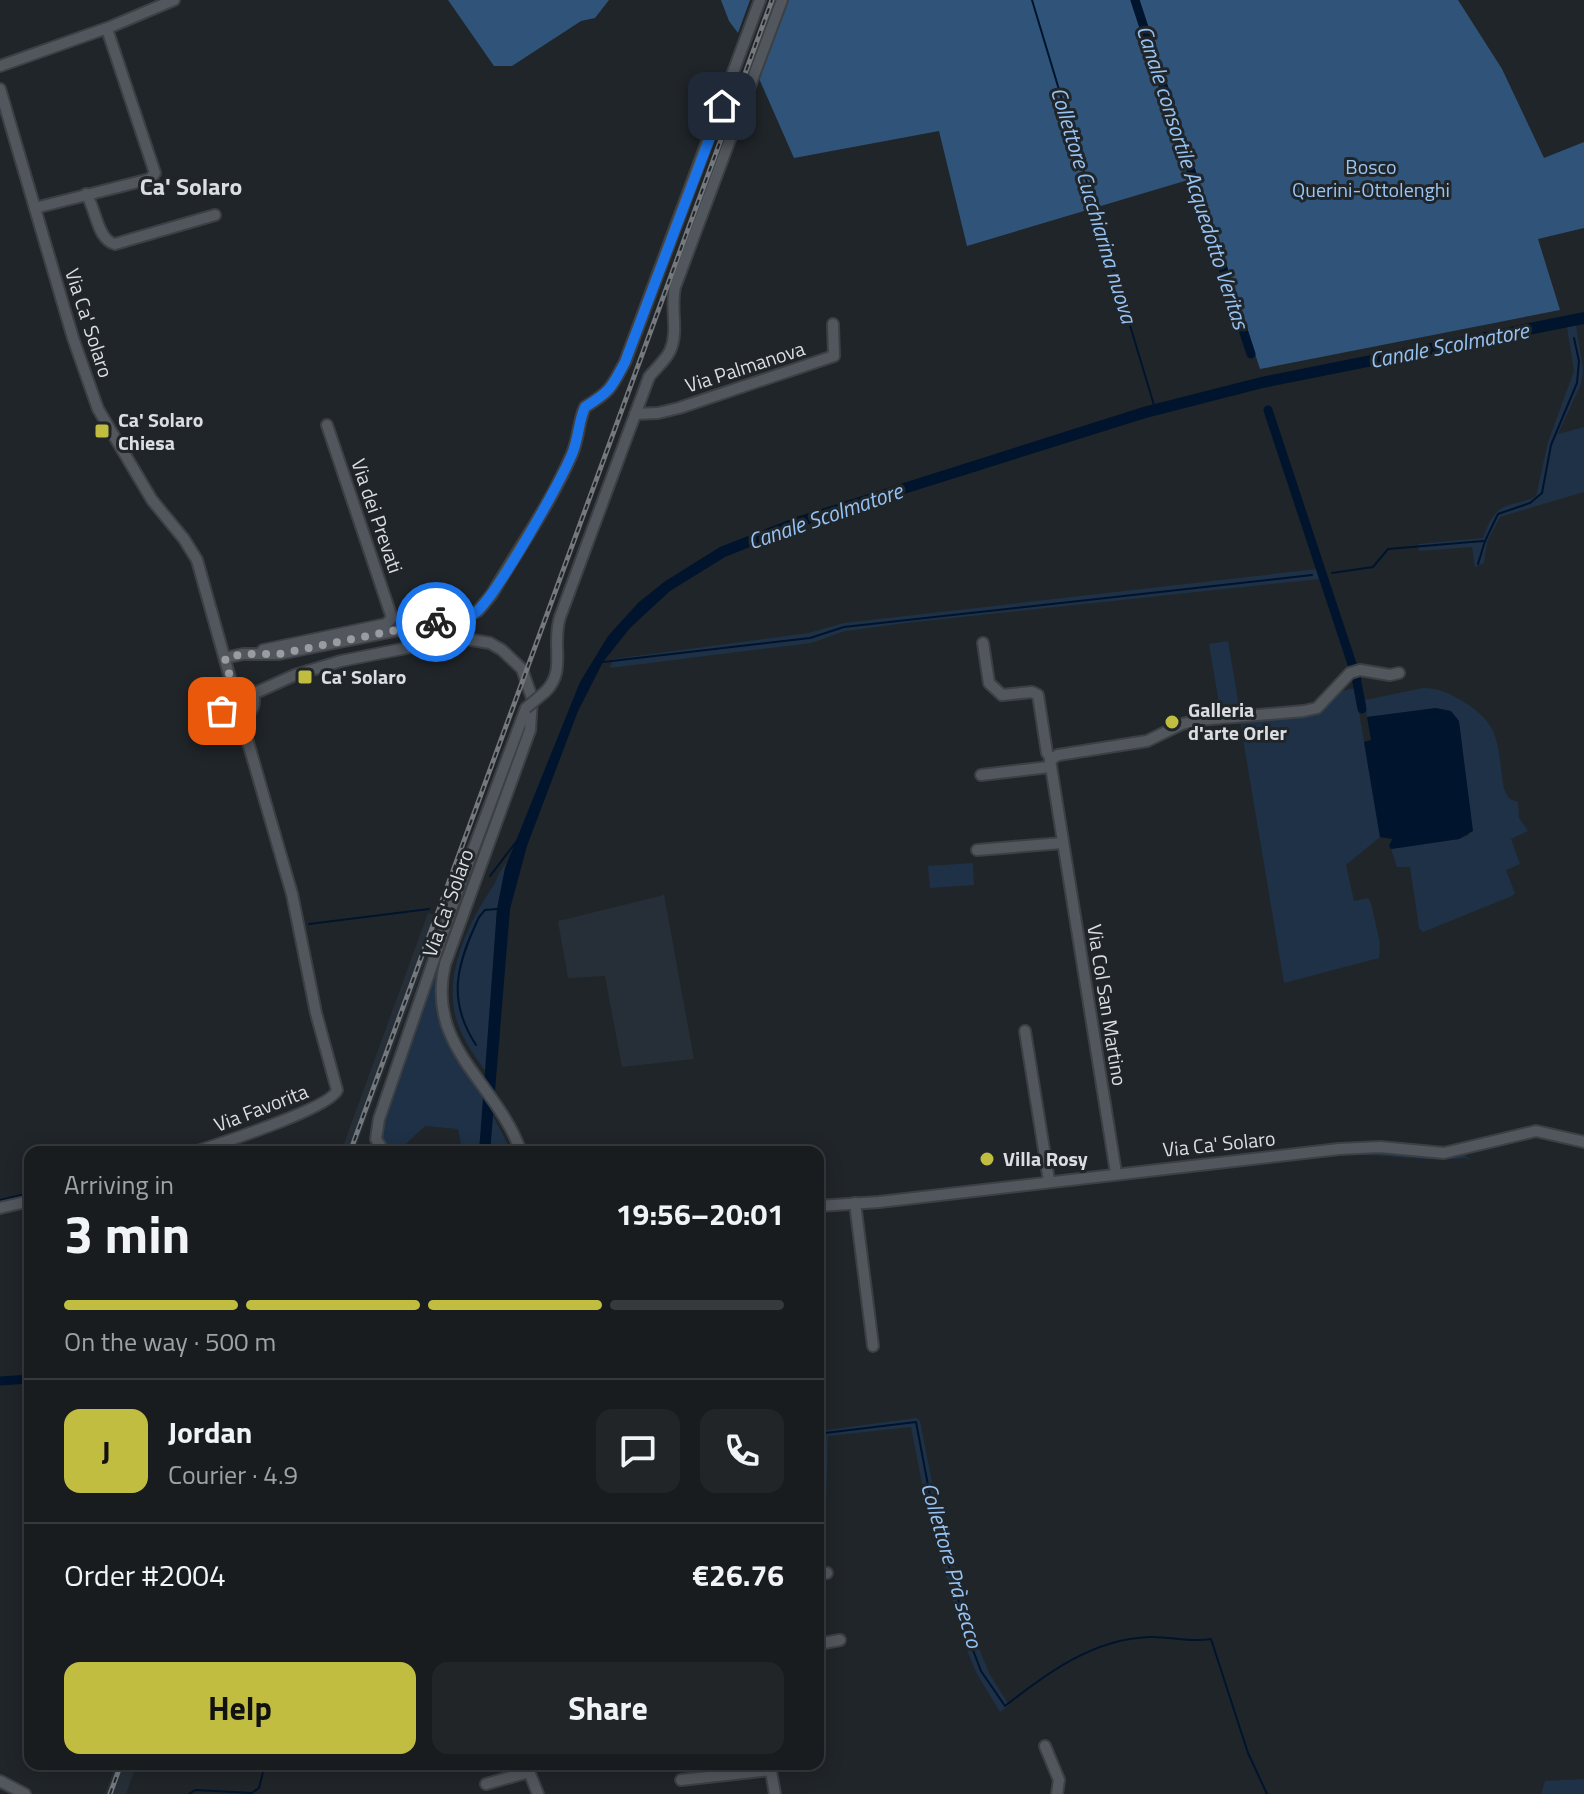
<!DOCTYPE html>
<html lang="en">
<head>
<meta charset="utf-8">
<style>
  :root { --surface:#181c1f; --page:#212528; --text:#f1f3f6; --muted:#9fa1a4; --line:#363a3d; --accent:#c1bd40 }
  body { margin:0; font-family:"Titillium Web",sans-serif; background:var(--page); color:var(--text); height:100vh; display:flex; flex-direction:column; font-size:30px; white-space:nowrap }
  * { box-sizing:border-box; margin:0 }
  p { font-size:26px; color:var(--muted) }
  .icon { flex:none; width:44px; height:44px; fill:none; stroke:currentColor; stroke-width:2; stroke-linecap:round; stroke-linejoin:round }
  .map { position:relative; flex:1; overflow:hidden }
  .sheet { position:absolute; left:24px; top:1146px; width:800px; height:624px; display:flex; flex-direction:column; background:var(--surface); border-radius:16px; box-shadow:0 4px 20px #0003,0 0 0 2px var(--line) }
  .sheet>* { flex:none }
  .pin { position:absolute; display:grid; place-items:center; width:68px; height:68px; color:#fff; margin:-34px; border-radius:16px; box-shadow:0 4px 12px #0006 }
  .courier { position:absolute; display:grid; place-items:center; width:80px; height:80px; margin:-40px; border:6px solid #1a73e8; border-radius:50%; background:#fff; color:#222; box-shadow:0 2px 10px #0007 }
  .head em { font-style:normal; font-weight:700 }
  .head div { display:flex; flex-direction:column-reverse }
  .head { display:flex; align-items:center; justify-content:space-between; height:136px; padding:0 40px }
  h1 { font-size:52px; font-weight:700; line-height:60px }
  .bar { display:grid; grid-template-columns:repeat(4,1fr); gap:12px 8px; align-content:center; height:96px; padding:0 40px }
  .bar i { height:10px; border-radius:6px; background:var(--line) }
  .bar .on { background:var(--accent) }
  .bar p { grid-column:span 4 }
  .line { display:flex; align-items:center; gap:20px; padding:0 40px; border-top:2px solid var(--line) }
  .line div { flex:1 }
  .round { display:grid; place-items:center; flex:none; width:84px; height:84px; border-radius:16px; background:var(--page) }
  .button { display:flex; gap:16px; margin-top:auto; padding:16px 40px }
  .button a { flex:1; height:92px; border-radius:16px; background:var(--accent); color:#111; font-size:32px; font-weight:700; line-height:92px; text-align:center }
  .button a+a { background:var(--page); color:var(--text) }
  .map>svg:first-child { display:block }
  .built { fill:#262f37 }
  .green { fill:#1e3146 }
  .forest { fill:#305479 }
  .water { fill:#00142d }
  .lines { fill:none; stroke-linecap:round; stroke-linejoin:round }
  .stream { stroke:#00142d; stroke-width:2 }
  .canal { stroke:#00142d; stroke-width:9 }
  .minor-casing { stroke:#3c4044; stroke-width:14 }
  .minor { stroke:#52575d; stroke-width:10 }
  .rail-casing { stroke:#75797d; stroke-width:5 }
  .rail { stroke:#202529; stroke-width:2; stroke-dasharray:6; stroke-linecap:butt }
  .minor-bridge-casing { stroke:#3c4044; stroke-width:14; stroke-linecap:butt }
  .minor-bridge { stroke:#52575d; stroke-width:10 }
  .done { stroke:#999da1; stroke-width:8; stroke-dasharray:0 14.4 }
  .route { stroke:#1a73e8; stroke-width:10 }
  .poi-dot { fill:#c1bd40; stroke:#202529; stroke-width:3 }
  .labels { text-anchor:middle; stroke-width:6; stroke-linejoin:round; paint-order:stroke }
  .park-label { font-size:20px; fill:#98c5f5; stroke:#202529 }
  .street-label { font-size:20px; fill:#dadde1; stroke:#202529 }
  .poi-label { font-size:20px; font-weight:bold; fill:#dadde1; stroke:#202529; text-anchor:start }
  .water-label { font-size:22px; font-style:italic; fill:#96c3f4; stroke:#202529 }
  .quarter-label { font-size:24px; font-weight:bold; fill:#dadde1; stroke:#202529 }
</style>
</head>
<body>
<div class="map">
<svg width="1584" height="1794" viewBox="0 0 1584 1794">
  <rect width="100%" height="100%" fill="#202529"/>
  <g class="built">
    <path d="M664 895 694 1059 622 1067 605 976 568 978 558 921Z"/>
    <path d="M428 913 442 916 354 1152H341Z"/>
    <path d="M116 1764H137L126 1794H105Z"/>
  </g>
  <g class="green">
    <path d="M1576 325 1583 370 1581 384 1558 434 1584 427V492L1500 517 1487 542 1484 563 1475 567 1472 547 1419 551 1418 544 1483 538C1486 530 1489 521 1495 514 1504 502 1524 504 1536 496L1548 442 1574 371 1567 327Z"/>
    <path d="M1317 569 1320 579 906 623 845 631 811 643 610 668 613 659 809 633 844 623Z"/>
    <path d="M1228 641 1239 706 1220 709 1209 644Z"/>
    <path d="M1355 688 1380 837 1346 865 1354 901 1368 898 1371 903 1380 943 1379 958 1284 983 1240 721 1311 716 1322 712 1337 692Z"/>
    <path d="M1423 688C1439 688 1451 694 1464 702 1498 724 1497 738 1502 776 1503 786 1504 792 1510 799L1518 802 1519 818 1528 831 1511 839 1520 864 1506 870 1515 893 1512 896 1423 932 1419 928 1410 867H1397L1391 849 1459 839 1469 835 1436 708 1367 717 1365 700Z"/>
    <path d="M507 862 497 909 486 1072C476 1057 464 1042 458 1024 442 980 466 927 490 891 498 880 497 873 507 862Z"/>
    <path d="M973 863 974 885 930 888 928 866Z"/>
    <path d="M439 958C431 1001 438 1033 463 1069 468 1077 481 1090 483 1100 486 1111 480 1137 479 1149H462L458 1129 425 1126 397 1152H389L381 1137 383 1121Z"/>
    <path d="M493 1116 512 1152H490Z"/>
    <path d="M1380 1151 1438 1158 1465 1155 1472 1162 1466 1158C1424 1163 1384 1153 1343 1155L1344 1153Z"/>
    <path d="M916 1418 920 1421 936 1503 978 1646 989 1673 1009 1705 1000 1712 977 1674 966 1648 927 1509 911 1427 828 1436 825 1545 818 1547 820 1431Z"/>
    <path d="M1584 1779V1794H1541L1545 1781Z"/>
  </g>
  <g class="forest">
    <path d="M448 0H609L595 18 581 21 512 66H494Z"/>
    <path d="M721 0H750L738 33 729 21Z"/>
    <path d="M784 0H1458L1502 69 1544 158 1584 142V228L1538 239 1560 310 1260 369 1198 177 967 246 939 131 794 158 757 74Z"/>
  </g>
  <g class="water">
    <path d="M1584 312V324L1263 388 1146 418 799 527 725 557 670 591 630 628 603 662 578 711 527 846 510 909 490 1152H479L497 909 505 868 580 682 608 636 638 603 664 582 720 547 796 517 1143 407 1261 377Z"/>
    <path d="M1436 708 1451 711 1459 721 1473 831 1459 839 1391 849 1389 846 1392 839 1380 837 1364 742 1371 740 1367 717Z"/>
  </g>
  <g class="lines">
    <g class="stream">
      <path d="M1032 0 1154 405"/>
      <path d="M1478 564 1485 541 1498 514 1530 503 1542 493 1551 445 1577 383 1579 361 1574 338"/>
      <path d="M1332 573 1373 567 1388 549 1483 541"/>
      <path d="M603 662 810 638 844 627 1312 575"/>
      <path d="M490 876 516 842"/>
      <path d="M309 924 429 909"/>
      <path d="M476 1045C446 999 457 964 479 917L485 910 497 909"/>
      <path d="M0 1200 30 1193"/>
      <path d="M818 1537 823 1536 825 1433 916 1422 932 1506 971 1645 981 1671 1005 1706C1047 1673 1093 1639 1149 1637 1170 1636 1189 1643 1211 1639L1248 1753 1267 1794"/>
      <path d="M189 1794 195 1790 252 1793 259 1788 265 1764"/>
    </g>
    <g class="canal">
      <path d="M1135 0 1251 354"/>
      <path d="M1268 410 1353 667"/>
      <path d="M1356 677 1362 709"/>
      <path d="M0 1381 30 1379"/>
    </g>
    <g class="minor-casing">
      <g id="minor">
        <path d="M0 66 110 27 174 0"/>
        <path d="M0 89 73 338 98 409 152 500 184 539 197 560 232 685"/>
        <path d="M86 194C96 208 97 240 115 244L215 215"/>
        <path d="M35 208 150 179 155 173 107 29"/>
        <path d="M635 414 658 413 679 408 834 356 833 324"/>
        <path d="M983 643 989 683 1002 695 1032 692 1038 695 1047 753 1051 758"/>
        <path d="M263 650 386 624 392 618 327 425"/>
        <path d="M225 658 243 654H279L465 617 478 611 492 594C519 548 551 503 572 454 579 438 578 422 585 407 611 391 611 388 625 362L760 0"/>
        <circle cx="237" cy="701" r="17"/>
        <path d="M545 692C567 671 551 645 560 617L649 377C655 369 665 361 670 351 679 331 670 309 675 287L782 0"/>
        <path d="M253 694 295 675 341 661 432 643 466 639 490 643 502 650 522 669 532 698 530 730 445 964C425 1048 497 1082 521 1152"/>
        <path d="M981 775 1049 767"/>
        <path d="M977 850 1062 843"/>
        <path d="M1025 1031 1049 1181"/>
        <path d="M195 1152C218 1144 331 1108 337 1090L316 1013 292 894 241 718"/>
        <path d="M384 1152 376 1139 379 1119 453 904 526 708"/>
        <path d="M1116 1173 1050 760 1058 755 1147 741 1182 724 1199 720 1304 711 1317 708 1350 673 1360 670 1390 675 1399 673"/>
        <path d="M855 1203 873 1346"/>
        <path d="M818 1206 879 1202 1339 1149 1380 1147 1444 1153 1536 1131 1584 1142"/>
        <path d="M0 1208 30 1201"/>
        <path d="M818 1575 827 1573"/>
        <path d="M818 1644 840 1640"/>
        <path d="M1045 1746 1059 1780 1057 1794"/>
        <path d="M526 1764 538 1794"/>
        <path d="M770 1766 775 1794"/>
        <path d="M681 1780 771 1770"/>
        <path d="M0 1781 25 1794"/>
        <path d="M486 1784 529 1772"/>
      </g>
    </g>
    <use href="#minor" class="minor"/>
    <g class="rail-casing">
      <g id="rail">
        <path d="M350 1152 772 0"/>
        <path d="M110 1794 121 1764"/>
      </g>
    </g>
    <use href="#rail" class="rail"/>
    <g class="minor-bridge-casing">
      <path id="minor-bridge" d="M526 708 545 692"/>
    </g>
    <use href="#minor-bridge" class="minor-bridge"/>
  </g>
  <g class="lines">
    <path class="done" d="M222 711 220 696 232 685 225 658 243 654H279L436 622"/>
    <path class="route" d="M436 622C447 620 462 620 472 615 491 607 562 479 572 454 579 438 578 422 585 407 611 391 611 388 625 362L722 106"/>
  </g>
  <g class="poi-dot">
    <rect x="94" y="423" width="16" height="16" rx="4"/>
    <rect x="297" y="669" width="16" height="16" rx="4"/>
    <circle cx="1172" cy="722" r="8"/>
    <circle cx="987" cy="1159" r="8"/>
  </g>
  <g class="labels">
    <g class="park-label">
      <text x="1371" y="174">Bosco<tspan x="1371" dy="23">Querini-Ottolenghi</tspan></text>
    </g>
    <g class="street-label">
      <text transform="translate(89 323) rotate(72)" y="7">Via Ca' Solaro</text>
      <text transform="translate(745 367) rotate(-18)" y="7">Via Palmanova</text>
      <text transform="translate(377 516) rotate(71)" y="7">Via dei Prevati</text>
      <text transform="translate(448 903) rotate(-70)" y="7">Via Ca' Solaro</text>
      <text transform="translate(1107 1005) rotate(81)" y="7">Via Col San Martino</text>
      <text transform="translate(261 1108) rotate(-21)" y="7">Via Favorita</text>
      <text transform="translate(1219 1144) rotate(-6)" y="7">Via Ca' Solaro</text>
    </g>
    <g class="poi-label">
      <text x="118" y="427">Ca' Solaro<tspan x="118" dy="23">Chiesa</tspan></text>
      <text x="321" y="684">Ca' Solaro</text>
      <text x="1188" y="717">Galleria<tspan x="1188" dy="23">d'arte Orler</tspan></text>
      <text x="1003" y="1166">Villa Rosy</text>
    </g>
    <g class="water-label">
      <text transform="translate(1193 177) rotate(72)" y="8">Canale consortile Acquedotto Veritas</text>
      <text transform="translate(1094 205) rotate(73)" y="8">Collettore Cucchiarina nuova</text>
      <text transform="translate(1449 345) rotate(-11)" y="8">Canale Scolmatore</text>
      <text transform="translate(825 516) rotate(-19)" y="8">Canale Scolmatore</text>
      <text transform="translate(952 1565) rotate(74)" y="8">Collettore Prà secco</text>
    </g>
    <g class="quarter-label">
      <text x="191" y="195">Ca' Solaro</text>
    </g>
  </g>
</svg>
<div class="pin" style="left:222px;top:711px;background:#ea580c"><svg class="icon" aria-label="bag" viewBox="0 0 24 24"><path d="M5 8h14l-1 12H6zM9 8a3 3 0 0 1 6 0"/></svg></div>
<div class="pin" style="left:722px;top:106px;background:#1f2937"><svg class="icon" aria-label="home" viewBox="0 0 24 24"><path d="M3 11l9-7 9 7M6 9v11h12V9"/></svg></div>
<div class="courier" style="left:436px;top:622px"><svg class="icon" aria-label="bike" viewBox="0 0 24 24"><circle cx="6" cy="16" r="4"/><circle cx="18" cy="16" r="4"/><path d="M6 16l4-8h5l3 8M10 8l3 8H6M13 5h3"/></svg></div>
<section class="sheet">
<div class="head"><div><h1>3 min</h1><p>Arriving in</p></div><em>19:56–20:01</em></div>
<div class="bar"><i class="on"></i><i class="on"></i><i class="on"></i><i></i><p>On the way · 500 m</p></div>
<div class="line" style="height:144px"><b class="round" style="background:var(--accent);color:#111">J</b><div><b>Jordan</b><p>Courier · 4.9</p></div><a class="round"><svg class="icon" aria-label="chat" viewBox="0 0 24 24"><path d="M4 5h16v11H9l-5 4z"/></svg></a><a class="round"><svg class="icon" aria-label="phone" viewBox="0 0 24 24"><path d="M5 4h4l2 5-3 2q2 4 5 5l2-3 5 2v4C11 20 4 13 5 4z"/></svg></a></div>
<div class="line" style="height:104px"><div>Order #2004</div><b>€26.76</b></div>
<div class="button"><a>Help</a><a>Share</a></div>
</section>
</div>
</body>
</html>
